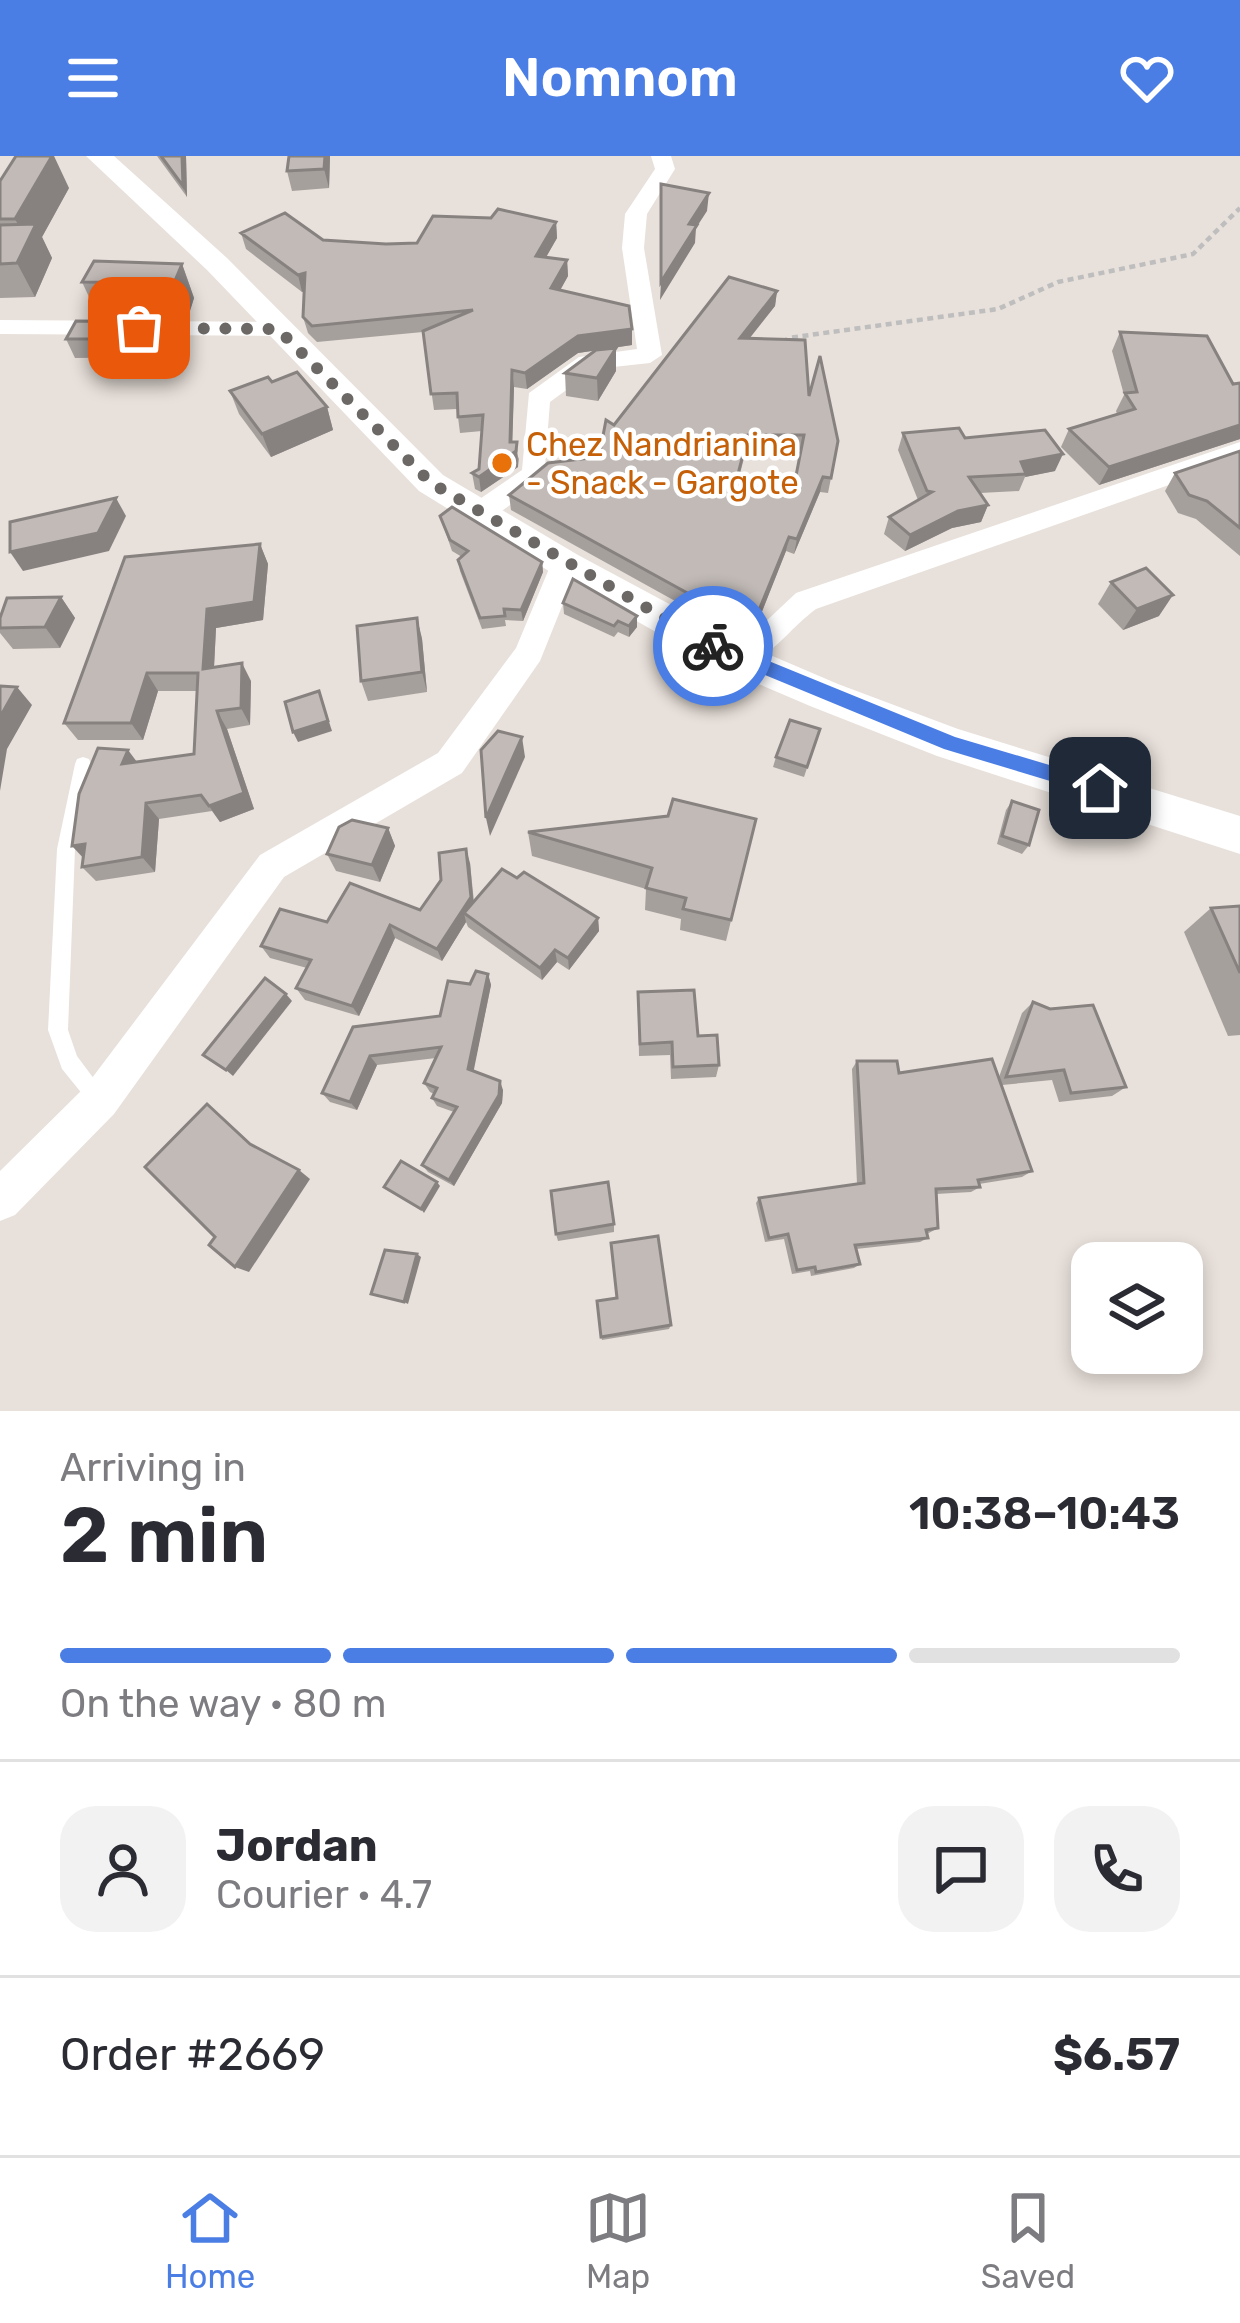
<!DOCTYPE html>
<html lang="en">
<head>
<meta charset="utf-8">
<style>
  :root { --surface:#fff; --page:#f2f2f3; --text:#2b2b33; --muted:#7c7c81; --line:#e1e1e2; --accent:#4b7ee5 }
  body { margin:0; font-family:Rubik,sans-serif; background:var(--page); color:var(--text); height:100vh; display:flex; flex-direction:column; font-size:45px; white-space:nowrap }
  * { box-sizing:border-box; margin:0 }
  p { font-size:39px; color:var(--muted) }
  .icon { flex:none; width:66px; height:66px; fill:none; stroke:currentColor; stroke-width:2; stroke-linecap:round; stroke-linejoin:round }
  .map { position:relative; height:1255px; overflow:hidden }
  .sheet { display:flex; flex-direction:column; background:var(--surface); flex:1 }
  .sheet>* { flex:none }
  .fabs { position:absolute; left:1071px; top:1086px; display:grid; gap:24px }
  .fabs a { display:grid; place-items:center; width:132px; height:132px; border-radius:24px; background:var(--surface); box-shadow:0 6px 18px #0003; font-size:60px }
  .pin { position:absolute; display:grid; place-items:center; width:102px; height:102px; color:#fff; margin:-51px; border-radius:24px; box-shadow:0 6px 18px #0006 }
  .courier { position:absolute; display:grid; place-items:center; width:120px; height:120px; margin:-60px; border:9px solid #4b7ee5; border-radius:50%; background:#fff; color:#222; box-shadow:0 3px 15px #0007 }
  .overview em { font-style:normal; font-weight:600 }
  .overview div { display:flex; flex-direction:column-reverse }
  .overview { display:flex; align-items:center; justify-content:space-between; height:204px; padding:0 60px }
  h1 { font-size:78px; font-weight:600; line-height:90px }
  .bar { display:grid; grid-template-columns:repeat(4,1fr); gap:18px 12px; align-content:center; height:144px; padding:0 60px }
  .bar i { height:15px; border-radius:9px; background:var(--line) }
  .bar .selected { background:var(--accent) }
  .bar p { grid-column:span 4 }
  .line { display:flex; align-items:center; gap:30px; padding:0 60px; border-top:3px solid var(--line) }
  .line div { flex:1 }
  .round { display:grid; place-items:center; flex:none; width:126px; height:126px; border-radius:36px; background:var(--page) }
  header { display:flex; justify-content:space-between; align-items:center; height:156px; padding:0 60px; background:var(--accent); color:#fff; font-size:54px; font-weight:600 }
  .tab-bar { display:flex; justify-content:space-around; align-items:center; height:168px; border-top:3px solid var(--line); background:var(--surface); font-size:33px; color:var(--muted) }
  .tab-bar a { display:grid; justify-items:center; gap:6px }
  .tab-bar .selected { color:var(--accent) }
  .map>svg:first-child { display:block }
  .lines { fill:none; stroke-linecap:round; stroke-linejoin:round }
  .path { stroke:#bebebe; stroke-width:4.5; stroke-dasharray:6 4.5; stroke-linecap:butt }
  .service { fill:#fff; fill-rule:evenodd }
  .minor { fill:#fff; fill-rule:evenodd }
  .tertiary { fill:#fff; fill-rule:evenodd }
  .wall { fill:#a6a09d; fill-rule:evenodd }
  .shaded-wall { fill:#878280 }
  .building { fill:#c1bab7; stroke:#878280; stroke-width:3; fill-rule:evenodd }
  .route { fill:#4b7ee5 }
  .done { stroke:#6b6866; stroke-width:12; stroke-dasharray:0 21.6 }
  .food-dot { fill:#e8710a; stroke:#fff; stroke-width:4.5 }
  .labels { text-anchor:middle; stroke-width:9; stroke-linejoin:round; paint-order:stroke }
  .food-label { font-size:33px; fill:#c56008; stroke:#fff; text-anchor:start }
</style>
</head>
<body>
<header><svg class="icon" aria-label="menu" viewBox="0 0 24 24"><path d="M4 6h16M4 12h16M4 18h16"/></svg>Nomnom<svg class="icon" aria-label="heart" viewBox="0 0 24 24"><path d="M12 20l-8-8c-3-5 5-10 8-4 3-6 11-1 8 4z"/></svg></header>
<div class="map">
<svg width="1240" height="1255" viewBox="0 0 1240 1255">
  <rect width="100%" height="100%" fill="#e8e0da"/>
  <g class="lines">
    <path class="path" d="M784 187 788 182 998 153 1058 126 1193 98 1240 52"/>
    <path class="service" d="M83 601 89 603 91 608 75 693 68 874 77 900 109 943 106 950 99 953 92 950 62 913 48 874 57 693 75 608 77 603Z"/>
    <g class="minor">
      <path d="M651 0H671L675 13 647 58 644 92 662 199 650 207 595 213 550 246 544 324 491 363H471V349L522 314 529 237 579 201 637 193 622 92 625 58 655 13Z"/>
      <path d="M0 164 278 166 290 173 278 180 0 178Z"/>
      <path d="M1240 286V304L816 453C779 481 777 502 728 510L713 498 717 490 746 484 796 437Z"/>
      <path d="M565 398 579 408 540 505 462 617 284 721 114 958 15 1059 0 1065V1015L86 930 260 699 438 597 516 492 551 408Z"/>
    </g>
    <path class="tertiary" d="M86 0H114L227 102 443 319 578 399 742 487 838 528 958 573 1240 660V698L937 600 810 550 714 509 552 417 419 335 207 114Z"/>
  </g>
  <g class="wall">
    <path d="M157 0H186L187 41Z"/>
    <path d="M330 0 329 32 292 35 287 15Z"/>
    <path d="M0 25 69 32 42 81 52 102 35 141 0 142Z"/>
    <path d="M556 66 557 82 546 101 567 104 568 120 560 134 632 173V189L578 197 527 233 514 231 512 286 519 303 518 311 481 336 475 333 472 317 479 313 482 275 460 277 457 253 434 254 423 176 317 186 308 177 303 161 304 135 302 136 246 93 241 77 386 88 417 87Z"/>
    <path d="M182 108 194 142 188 161 98 160 82 126Z"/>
    <path d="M777 135 775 150 749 182 809 240 831 322 828 337 820 336 794 398 786 395 757 468 740 481 511 354 509 339 599 301 614 269ZM746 294H801L792 340 738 326Z"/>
    <path d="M172 166 180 184 173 201 75 202 66 183Z"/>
    <path d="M1120 176 1233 228 1240 227V283L1099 329 1061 291 1069 273 1117 258 1116 255 1124 239 1112 195Z"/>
    <path d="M616 192V215L598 245 566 240 565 217Z"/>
    <path d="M272 226 327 251 333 274 271 301 239 258 230 235Z"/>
    <path d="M903 277 965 282 1055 315 1025 321 1019 335 980 337 988 349 981 366 952 372 905 395 884 378 889 361 918 344 898 294Z"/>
    <path d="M1240 295V400L1196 363 1178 357 1165 335 1175 317Z"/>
    <path d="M440 360 542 406 543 416 523 465 505 464 506 470 482 473 460 415 458 404 462 401 452 395Z"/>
    <path d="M260 388 268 408 263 464 216 472 214 511 251 525 250 569 227 573 254 653 220 666 212 655 159 663 155 716 96 725 82 711 137 606 194 598 197 535H158L143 584H78L64 567Z"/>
    <path d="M1111 426 1159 460 1123 474 1098 448Z"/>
    <path d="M61 441 75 462 60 492 13 493 0 477V462Z"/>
    <path d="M563 447 637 460V471L629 481 618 476 614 481 564 458Z"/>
    <path d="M417 462 422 483 427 536 368 545 361 525Z"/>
    <path d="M820 573 804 621 773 611 776 601Z"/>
    <path d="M1012 645 1029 689 1022 698 997 688 1006 654Z"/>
    <path d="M756 663 726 785 680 774 681 763 645 754 646 733 532 700 528 676Z"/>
    <path d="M388 672 395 690 380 726 336 715 327 698Z"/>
    <path d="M470 707 474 746 517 722 598 762 599 775 569 814 557 806 542 824 468 771 466 766 442 805 395 782 359 860 305 844 296 832 307 812 270 802 261 790 327 766 420 754Z"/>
    <path d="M1240 750V879L1228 880 1184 776 1211 752Z"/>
    <path d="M488 818 491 829 473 915 503 934 502 947 454 1030 428 1016 422 1009 454 956 437 950 432 942 434 938 430 936 424 927 436 902 377 909 357 954 330 946 322 937 353 871 440 860 470 828Z"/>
    <path d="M638 836 698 880 719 909 716 921 671 923 670 899 639 900Z"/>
    <path d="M1033 846 1126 931 1112 940 1059 946 1052 924 1002 929 1032 1015 1022 1021 979 1028 980 1031 971 1036 936 1038 938 1072 927 1078 928 1082 920 1086 856 1093 860 1108 854 1112 811 1120 810 1115 792 1118 784 1083 765 1086 756 1047 759 1042 857 1028 852 913 857 905 899 917 999 921 1022 857Z"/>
    <path d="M614 1068V1076L558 1085 556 1078Z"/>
    <path d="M616 1142 671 1169 669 1173 602 1184 601 1181Z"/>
  </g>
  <g class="shaded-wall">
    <path d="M52 0H54L69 32 42 81 52 102 35 141 17 107 27 86 15 63Z"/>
    <path d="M182 0H186L187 41 183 30Z"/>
    <path d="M325 0H330L329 32 324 13Z"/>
    <path d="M709 37 707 55 696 72 695 87 660 144 661 126 689 68Z"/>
    <path d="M556 66 557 82 537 117 536 100Z"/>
    <path d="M567 104 568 120 552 149 551 132Z"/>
    <path d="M182 108 194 142 188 161 174 127Z"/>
    <path d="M305 117 309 133 302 136 298 119Z"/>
    <path d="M777 135 775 150 738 197 740 182Z"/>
    <path d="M172 166 180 184 173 201 166 183Z"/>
    <path d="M632 173V189L578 197 527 233 525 217 578 180Z"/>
    <path d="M616 192V215L598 245 597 222Z"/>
    <path d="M512 214 514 231 512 298 517 286 518 311 481 336 479 321 510 286Z"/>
    <path d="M327 251 333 274 271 301 262 278Z"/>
    <path d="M1240 269V283L1099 329 1109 311Z"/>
    <path d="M1063 298 1055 315 1025 321 1026 318 1021 306Z"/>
    <path d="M823 321 820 336 794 398 797 383Z"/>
    <path d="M116 342 126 360 109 395 23 415 10 396Z"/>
    <path d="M988 349 981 366 952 372 905 395 910 379 958 355Z"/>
    <path d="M789 381 786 395 757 468 740 481 742 467Z"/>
    <path d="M260 388 268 408 263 464 216 472 213 531 203 513 207 453Z"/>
    <path d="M542 406 543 416 523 465 521 454Z"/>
    <path d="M1173 439 1159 460 1123 474 1137 453Z"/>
    <path d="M61 441 75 462 60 492 45 471Z"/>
    <path d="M637 460V471L629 481V470Z"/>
    <path d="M417 462 422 483 427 536 422 516Z"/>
    <path d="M242 507 251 525 250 569 241 552Z"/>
    <path d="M147 517 158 535 143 584 131 567Z"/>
    <path d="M17 531 32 549 7 593 0 635V561Z"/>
    <path d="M319 535 332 575 298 586 293 576Z"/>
    <path d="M217 555 227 573 254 653 220 666 209 650Z"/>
    <path d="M522 581 525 601 490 680 486 662Z"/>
    <path d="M128 594 140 610 122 608Z"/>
    <path d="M146 647 159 663 155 716 142 701Z"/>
    <path d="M388 672 395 690 380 726 372 709Z"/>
    <path d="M85 688 87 706 72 690Z"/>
    <path d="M466 693 470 707 474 753 464 757 466 766 442 805 437 793Z"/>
    <path d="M598 762 599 775 569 814 568 802Z"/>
    <path d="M390 769 395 782 359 860 352 850Z"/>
    <path d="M555 794 557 806 542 824 540 812Z"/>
    <path d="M488 818 491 829 472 923 468 913Z"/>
    <path d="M286 838 292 845 233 920 226 914Z"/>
    <path d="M370 900 377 909 357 954 350 946Z"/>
    <path d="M500 925 503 934 502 947 454 1030 449 1024Z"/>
    <path d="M299 1014 310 1023 249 1116 235 1111Z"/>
    <path d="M437 1026 440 1030 424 1057 421 1053Z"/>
    <path d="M417 1098 421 1101 408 1148 404 1146Z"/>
  </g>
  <g class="building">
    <path d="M16 0H52L15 63H0V25Z"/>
    <path d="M161 0H182L183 30Z"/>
    <path d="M289 0H325L324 13 287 15Z"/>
    <path d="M661 28 709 37 689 68 697 69 661 126Z"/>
    <path d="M498 53 556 66 536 100 567 104 551 132 629 150 632 173 578 180 525 217 512 214 510 286H517L516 295 479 321 472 317 479 313 483 259 458 261 457 237 431 238 423 175 473 154 312 170 303 161 305 117 298 119 241 77 285 57 323 84 386 88 417 87 433 60 491 62Z"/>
    <path d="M36 68 17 107 0 108V69Z"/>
    <path d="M94 105 182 108 174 127 82 126Z"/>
    <path d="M729 121 777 135 740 182 805 184 809 240 820 200 838 285 831 322 823 321 797 383 789 381 759 454 742 467 509 339 548 307 599 301 606 264 614 269ZM748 279H804L792 340 736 326Z"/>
    <path d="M76 165 172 166 166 183H66Z"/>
    <path d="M1120 176 1207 180 1233 228 1240 227V269L1109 311 1069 273 1135 253 1125 237 1137 236Z"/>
    <path d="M616 192 597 222 565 217 596 194Z"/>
    <path d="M297 216 327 251 262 278 230 235 268 221 272 226Z"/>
    <path d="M959 272 965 282 1045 274 1063 298 1021 306 1026 318 969 321 988 349 958 355 910 379 889 361 932 336 927 335 903 277Z"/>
    <path d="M1240 295V372L1207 345 1189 339 1175 317Z"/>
    <path d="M116 342 98 377 10 396V366Z"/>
    <path d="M452 351 542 406 521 454 504 453 505 460 480 462 458 404 468 395 450 384 440 360Z"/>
    <path d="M260 388 254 446 207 453 203 513 242 507 241 552 217 555 244 637 209 650 201 639 146 647 142 701 82 711 85 688 72 690 79 638 98 592 128 594 122 608 194 598 198 517H147L131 567H64L125 401Z"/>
    <path d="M1146 412 1173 439 1137 453 1111 426Z"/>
    <path d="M573 423 637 460 629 470 618 465 614 470 563 447Z"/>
    <path d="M61 441 45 471 0 472V462L7 442Z"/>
    <path d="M417 462 422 516 361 525 357 470Z"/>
    <path d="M0 530 17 531 0 561Z"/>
    <path d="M319 535 328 565 293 576 285 546Z"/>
    <path d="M790 564 820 573 807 611 776 601Z"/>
    <path d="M498 575 522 581 486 662 481 594Z"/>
    <path d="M673 643 756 663 731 764 683 753 686 742 646 732 652 712 528 676 668 660Z"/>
    <path d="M1012 645 1039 654 1029 689 1002 680Z"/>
    <path d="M352 664 388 672 372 709 327 698 339 671Z"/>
    <path d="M466 693 471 741 437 793 390 769 352 850 296 832 311 804 261 790 280 753 327 766 350 727 420 754 441 724 439 697Z"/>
    <path d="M502 713 517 722 524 716 598 762 568 802 555 794 540 812 464 757Z"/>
    <path d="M1240 750V817L1211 752Z"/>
    <path d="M476 815 488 818 468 913 500 925 499 939 449 1024 422 1009 457 951 432 942 437 932 424 927 441 891 370 900 350 946 322 937 353 871 440 860 448 825 470 828Z"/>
    <path d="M265 822 286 838 226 914 203 899Z"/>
    <path d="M694 834 698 880 717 879 719 909 673 911 672 886 640 888 638 836Z"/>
    <path d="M1033 846 1050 853 1093 849 1126 931 1071 937 1064 914 1006 921Z"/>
    <path d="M992 903 1032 1015 978 1024 980 1031 936 1033 938 1072 926 1074 928 1082 855 1089 860 1108 816 1116 815 1111 797 1114 788 1078 769 1082 759 1042 864 1027 857 905H897L899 917Z"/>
    <path d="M207 948 250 988 299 1014 235 1111 209 1089 215 1081 145 1011Z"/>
    <path d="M401 1005 437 1026 421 1053 384 1031Z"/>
    <path d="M608 1026 614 1068 556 1078 551 1035Z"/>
    <path d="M658 1080 671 1169 601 1181 597 1145 617 1142 611 1087Z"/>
    <path d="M385 1094 417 1098 404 1146 371 1138Z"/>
  </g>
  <path class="route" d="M707 485H720L955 581 1100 624 1109 632 1100 640 944 593 707 495Z"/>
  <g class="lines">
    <path class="done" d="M139 172 278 173 431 327 713 490"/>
  </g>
  <circle class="food-dot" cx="502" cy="307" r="12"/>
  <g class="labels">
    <g class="food-label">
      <text x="526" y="300">Chez Nandrianina<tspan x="526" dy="38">- Snack - Gargote</tspan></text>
    </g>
  </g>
</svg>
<div class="fabs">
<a><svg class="icon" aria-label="layers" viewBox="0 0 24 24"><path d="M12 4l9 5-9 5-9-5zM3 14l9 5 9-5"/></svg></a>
</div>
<div class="pin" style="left:139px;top:172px;background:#ea580c"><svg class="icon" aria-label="bag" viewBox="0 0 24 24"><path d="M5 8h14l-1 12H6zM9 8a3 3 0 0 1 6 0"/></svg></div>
<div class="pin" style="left:1100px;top:632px;background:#1f2937"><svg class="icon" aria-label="home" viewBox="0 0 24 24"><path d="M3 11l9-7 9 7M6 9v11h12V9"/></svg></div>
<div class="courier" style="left:713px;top:490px"><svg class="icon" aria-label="bike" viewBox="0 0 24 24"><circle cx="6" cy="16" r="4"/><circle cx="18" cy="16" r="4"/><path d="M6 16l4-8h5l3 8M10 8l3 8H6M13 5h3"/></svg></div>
</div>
<section class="sheet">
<div class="overview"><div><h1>2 min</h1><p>Arriving in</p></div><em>10:38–10:43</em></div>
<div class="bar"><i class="selected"></i><i class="selected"></i><i class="selected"></i><i></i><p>On the way · 80 m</p></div>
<div class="line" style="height:216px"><a class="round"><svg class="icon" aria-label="person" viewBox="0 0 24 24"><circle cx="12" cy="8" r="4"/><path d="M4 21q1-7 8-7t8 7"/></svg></a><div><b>Jordan</b><p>Courier · 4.7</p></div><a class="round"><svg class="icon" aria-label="chat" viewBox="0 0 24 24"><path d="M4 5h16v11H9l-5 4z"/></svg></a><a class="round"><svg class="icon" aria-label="phone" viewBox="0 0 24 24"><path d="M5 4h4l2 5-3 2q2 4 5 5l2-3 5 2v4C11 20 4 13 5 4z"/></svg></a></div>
<div class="line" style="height:156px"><div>Order #2669</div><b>$6.57</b></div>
</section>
<nav class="tab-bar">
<a class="selected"><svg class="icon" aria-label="home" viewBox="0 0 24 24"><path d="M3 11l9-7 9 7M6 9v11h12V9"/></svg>Home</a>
<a><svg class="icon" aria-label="map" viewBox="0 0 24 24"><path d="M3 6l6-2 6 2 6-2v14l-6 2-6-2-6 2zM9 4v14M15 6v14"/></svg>Map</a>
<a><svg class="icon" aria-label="saved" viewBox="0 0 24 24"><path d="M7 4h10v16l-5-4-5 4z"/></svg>Saved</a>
</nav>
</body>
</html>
